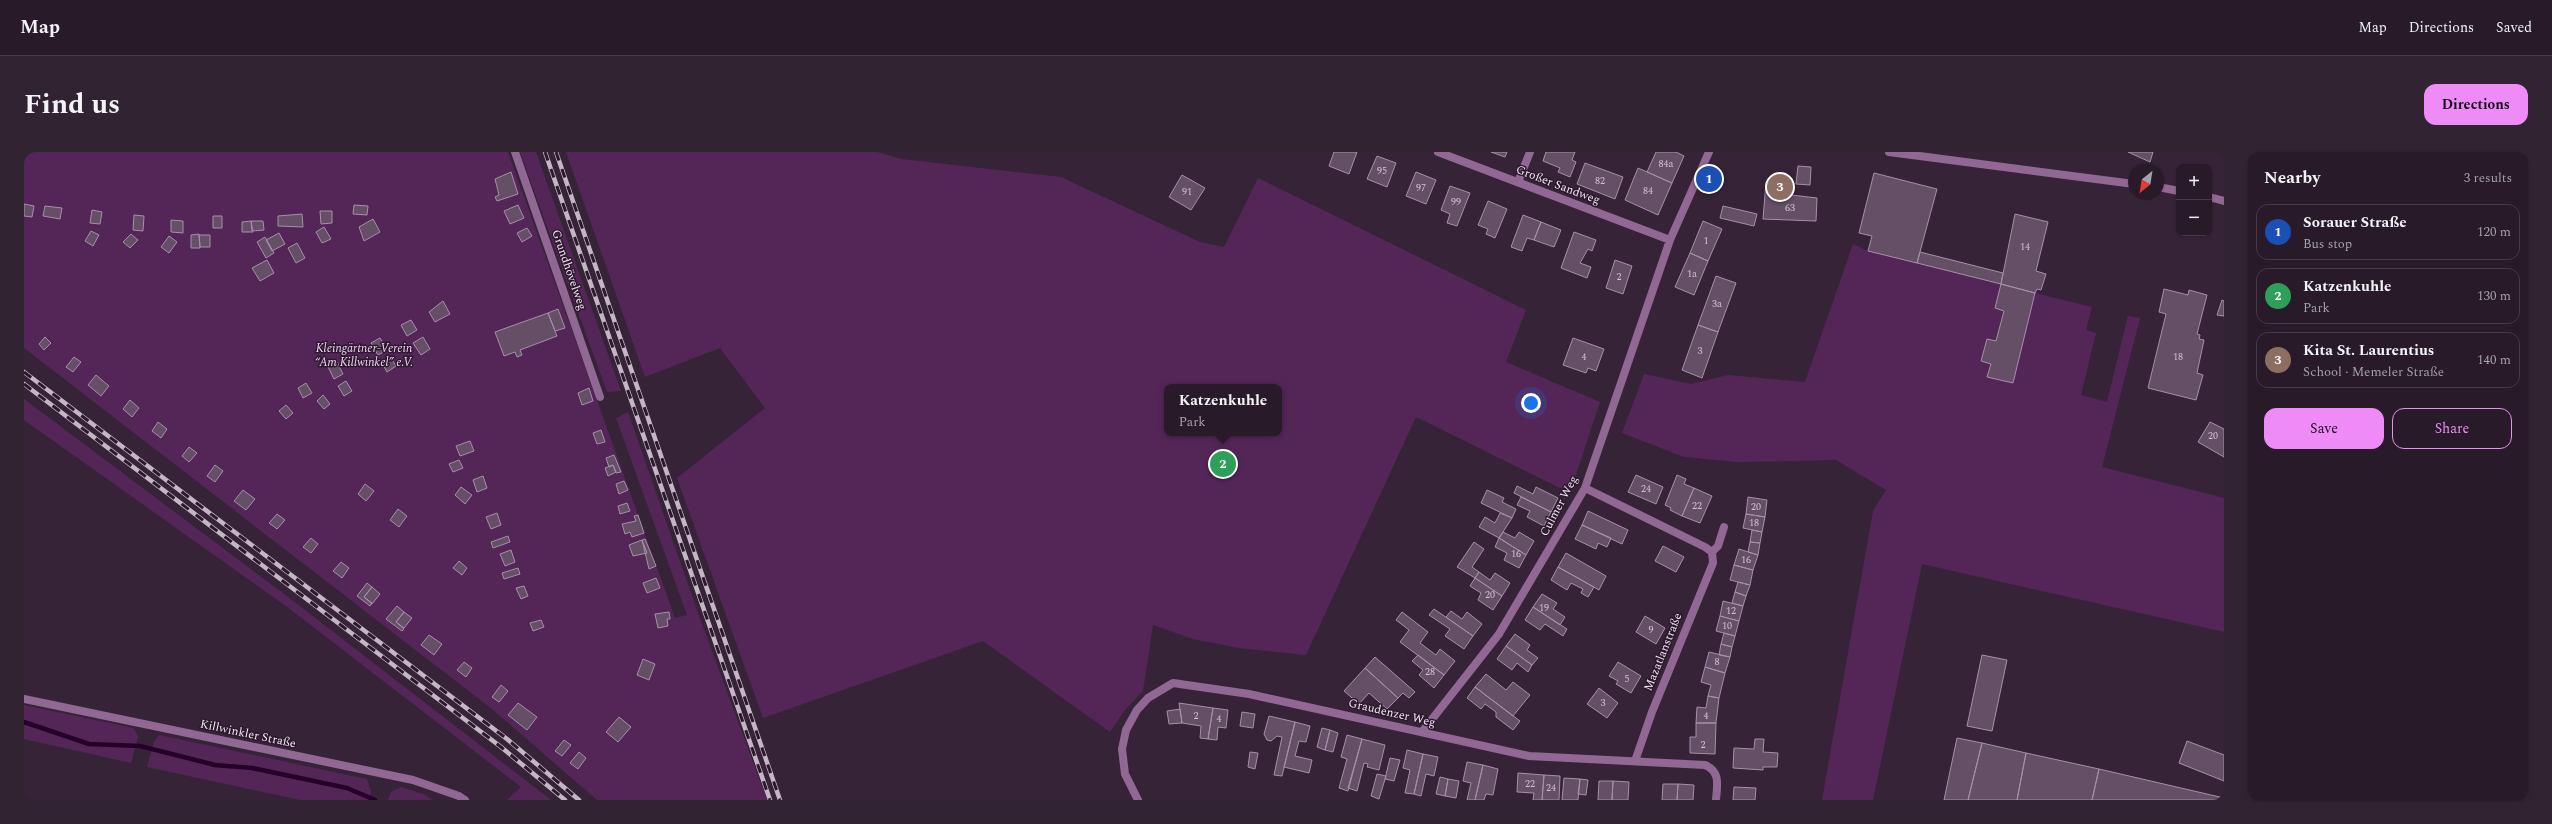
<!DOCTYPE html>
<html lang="en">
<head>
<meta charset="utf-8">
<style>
	body { margin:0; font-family:Spectral,serif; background:#312332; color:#f1f3f6 }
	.controls { position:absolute; right:12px; top:12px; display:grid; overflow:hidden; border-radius:8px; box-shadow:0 1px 3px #0004 }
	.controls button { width:36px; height:36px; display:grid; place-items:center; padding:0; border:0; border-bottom:1px solid #453847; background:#291a2a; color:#f1f3f6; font:20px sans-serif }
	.compass { position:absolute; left:2104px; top:12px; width:36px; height:36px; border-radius:50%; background:#291a2a; box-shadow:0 1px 3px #0004; rotate:210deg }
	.you { position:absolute; left:1507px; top:251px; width:14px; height:14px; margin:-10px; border:3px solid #fff; border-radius:50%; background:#1a73e8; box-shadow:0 0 0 6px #1a73e833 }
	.badge { display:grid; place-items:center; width:26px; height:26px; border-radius:50%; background:#ef8bf7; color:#fff; font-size:13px; font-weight:700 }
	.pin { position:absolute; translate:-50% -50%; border:2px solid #fff; box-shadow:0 1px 4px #0006 }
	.popup { position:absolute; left:1140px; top:232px; width:118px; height:52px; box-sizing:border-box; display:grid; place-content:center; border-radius:8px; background:#291a2a; filter:drop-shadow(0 1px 3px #0005); font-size:13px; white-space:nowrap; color:#a5a1a8 }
	.popup b { font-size:15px; color:#f1f3f6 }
	.popup::after { content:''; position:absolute; left:50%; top:100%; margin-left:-8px; border:8px solid transparent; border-top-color:#291a2a }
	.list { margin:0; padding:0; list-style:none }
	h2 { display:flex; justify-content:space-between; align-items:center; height:52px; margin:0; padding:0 16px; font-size:17px }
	h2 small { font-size:13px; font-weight:400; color:#a5a1a8 }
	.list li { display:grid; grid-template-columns:26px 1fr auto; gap:12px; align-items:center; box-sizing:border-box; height:56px; margin:0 8px 8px; padding:0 8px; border:1px solid #453847; border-radius:12px }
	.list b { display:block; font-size:15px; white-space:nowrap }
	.list p { margin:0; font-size:13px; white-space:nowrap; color:#a5a1a8 }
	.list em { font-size:13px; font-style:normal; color:#a5a1a8 }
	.actions { display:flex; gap:8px; padding:12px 16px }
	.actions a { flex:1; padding:9px 0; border:1px solid #ef8bf7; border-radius:12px; text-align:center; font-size:14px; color:#ef8bf7 }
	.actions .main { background:#ef8bf7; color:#111 }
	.map { position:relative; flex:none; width:2200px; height:648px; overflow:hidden; border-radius:12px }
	header { display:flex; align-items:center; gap:24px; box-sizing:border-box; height:56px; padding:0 20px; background:#291a2a; border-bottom:1px solid #453847 }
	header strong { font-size:19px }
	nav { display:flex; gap:22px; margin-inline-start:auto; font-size:14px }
	.intro { display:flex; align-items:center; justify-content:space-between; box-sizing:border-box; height:96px; padding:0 24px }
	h1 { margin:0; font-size:28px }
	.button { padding:10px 18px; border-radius:12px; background:#ef8bf7; color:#111; font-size:14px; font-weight:700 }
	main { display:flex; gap:24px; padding:0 24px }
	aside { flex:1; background:#291a2a; border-radius:12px; box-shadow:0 1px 3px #0004 }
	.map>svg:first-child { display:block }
</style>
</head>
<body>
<header>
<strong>Map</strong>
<nav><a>Map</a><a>Directions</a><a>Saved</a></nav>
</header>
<div class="intro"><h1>Find us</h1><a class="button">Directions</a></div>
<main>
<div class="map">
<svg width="2200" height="648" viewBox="0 0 2200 648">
	<rect width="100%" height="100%" fill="#372338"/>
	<path fill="#542658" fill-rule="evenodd" d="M0 0H484L651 466 663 463 592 266 604 260 674 461 743 648H573L468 557 0 196Z
		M496 0H512L597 239 583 240Z
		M542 0H853L877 7 1037 25 1176 90 1200 95 1234 26 1502 158 1482 210 1576 250 1546 341 1392 265 1282 503 1215 496 1169 487 1129 473 1119 539 1101 558 1086 580 959 489 739 566 653 326 741 256 696 196 621 225ZM1143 235H1255V281H1143Z
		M1829 92 1844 99 1977 132 1971 156 1980 159 1972 189 1963 187 1957 209 1967 212 1964 225 1989 231 2011 141 2068 155 2062 178 2072 181 2057 243 2083 250 2104 164 2116 166 2078 315 2200 346V480L1898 412 1849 648H1798L1849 359 1862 338 1812 308 1713 310 1660 305 1598 281 1620 222 1667 232 1704 223 1781 230Z
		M0 247 268 448 527 648H483L497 635 262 454 0 268Z
		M0 553 109 576 114 584 107 611 0 587Z
		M135 583 343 627 347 640 345 648H276L123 615 130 590Z
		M377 635 399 642 408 648H364L367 640Z"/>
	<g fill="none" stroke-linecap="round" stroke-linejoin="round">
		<path stroke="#240029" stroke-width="4.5" d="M0 570 65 592 116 594 191 613 228 616 323 636 351 648"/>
	</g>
	<path fill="#654f67" stroke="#a78fa9" d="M1310 0H1333L1325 22 1305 14Z
		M1467 0H1483L1481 5Z
		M1522 0H1551L1548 8 1552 10 1546 25 1534 20 1536 16 1519 9Z
		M1632 0H1652L1660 4 1648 31 1623 20Z
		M2104 0H2129L2126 10Z
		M1353 4 1372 11 1363 35 1343 27Z
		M1561 11 1599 25 1591 47 1553 32Z
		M1774 14 1787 15 1786 33 1772 32Z
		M1614 16 1648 31 1634 63 1601 48Z
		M487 20 494 42 473 49 471 45 475 43 471 27Z
		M1392 20 1412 28 1402 52 1382 44Z
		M1850 21 1913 37 1893 111 1844 99 1848 84 1835 81Z
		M1158 23 1181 36 1167 58 1145 45Z
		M1742 30 1768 31 1767 43 1793 46 1792 69 1739 67Z
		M1426 34 1446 41 1433 74 1423 71 1426 62 1417 58Z
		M1464 49 1483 57 1471 86 1462 82 1464 77 1454 73Z
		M0 52 10 54 8 65 0 64Z
		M330 53 344 54 343 63 329 62Z
		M494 53 500 66 486 72 480 59Z
		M21 54 38 56 36 67 19 64Z
		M1699 54 1733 62 1730 74 1696 66Z
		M68 58 78 60 76 72 66 71Z
		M296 59H308V71L297 72Z
		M278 62 279 75 254 74V64Z
		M1991 62 2024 70 2012 119 2022 122 2017 138 2013 137 2011 141 1977 132Z
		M110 63 120 64 119 79 109 78Z
		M1499 63 1517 70 1510 88 1503 86 1498 99 1487 95Z
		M189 64H198V76H189Z
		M349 67 356 80 340 89 335 75Z
		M147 68 159 69V81L147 80Z
		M227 69H239L240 78 228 79Z
		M227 69 229 80H218V70Z
		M1679 69 1698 77 1684 109 1666 101Z
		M1517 70 1537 78 1530 95 1510 88Z
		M300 75 307 87 298 91 292 80Z
		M503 76 508 84 498 90 493 81Z
		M67 79 75 83 69 94 61 89Z
		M1550 80 1572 88 1568 99 1564 97 1556 111 1567 115 1563 126 1537 116Z
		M255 81 261 92 248 99 242 88Z
		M107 82 114 88 106 96 99 90Z
		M175 82 176 96H167V83Z
		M175 83H186V95H176Z
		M145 84 153 90 145 101 137 95Z
		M241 85 250 101 242 106 233 90Z
		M273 91 281 106 272 111 264 96Z
		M1896 100 1979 121 1977 132 1893 111Z
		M1666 101 1684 109 1670 143 1651 135Z
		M243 108 250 121 236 129 228 116Z
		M1591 108 1608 114 1599 142 1582 136Z
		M1692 124 1712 131 1694 180 1674 173Z
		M1977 132 2011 141 1989 231 1963 225 1967 212 1957 209 1963 187 1972 189 1980 159 1971 156Z
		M2140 137 2164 143 2165 138 2183 143 2173 182 2176 183 2175 187 2180 188 2173 221 2179 223 2172 248 2124 236 2142 162 2135 160Z
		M2198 148 2200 149V164L2193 163Z
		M419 149 426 162 411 170 405 160Z
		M534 157 541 176 531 179 524 161Z
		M524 161 533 184 496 198 498 203 493 205 491 200 480 204 471 180Z
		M387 168 393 178 383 184 377 173Z
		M1674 173 1694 180 1678 226 1658 218Z
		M21 185 27 191 20 198 15 192Z
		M399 185 406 197 397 203 389 191Z
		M356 186 363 198 354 203 347 191Z
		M1549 186 1580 197 1572 219 1564 216 1562 221 1539 213Z
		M50 205 57 210 49 220 42 215Z
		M367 206 372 214 363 220 358 211Z
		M313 210 319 222 310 227 304 215Z
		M72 223 85 234 77 244 64 233Z
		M322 229 328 239 320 244 314 234Z
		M282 231 288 241 279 246 274 236Z
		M565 236 569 249 558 253 554 241Z
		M299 243 306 252 300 257 293 249Z
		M106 248 115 256 108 265 99 257Z
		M262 253 269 261 262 267 255 259Z
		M134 270 143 277 137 286 128 279Z
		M2186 270 2200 277V305L2174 290Z
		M577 278 581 290 573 292 569 281Z
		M446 289 450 299 436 304 432 294Z
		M165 295 173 301 165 310 158 304Z
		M590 303 597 320 592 321 589 313 585 315 582 306Z
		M435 308 439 316 429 320 425 312Z
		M191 313 199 319 191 330 183 324Z
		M589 313 592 320 584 324 581 316Z
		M1612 323 1639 335 1632 352 1604 340Z
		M1653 323 1662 327 1660 332 1670 336 1658 364 1646 358 1647 356 1641 353Z
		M459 324 463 336 453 340 449 328Z
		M600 329 604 338 595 342 592 332Z
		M341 332 350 339 342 349 334 342Z
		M1493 334 1509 342 1512 335 1534 346 1527 360 1490 341Z
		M437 335 448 343 441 352 431 343Z
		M1670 336 1688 344 1676 371 1658 364Z
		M219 338 231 347 222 358 210 349Z
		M1463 338 1480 346 1478 350 1492 357 1488 366 1457 351Z
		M1497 345 1527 360 1520 374 1503 365 1506 359 1493 353Z
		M1724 345 1743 348 1741 365 1722 362Z
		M603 351 606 359 596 362 594 354Z
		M374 357 383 364 375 375 366 368Z
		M1564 359 1604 378 1598 392 1558 373Z
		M473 361 477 373 467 377 462 365Z
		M1476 361 1488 366 1475 386 1455 375 1461 365 1471 371Z
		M253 362 261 368 253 377 245 371Z
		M1722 362 1741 365 1738 380 1719 376Z
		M614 363 620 381 608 385 606 380 601 382 598 372 612 369 610 364Z
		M1558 373 1587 386 1583 395 1574 391 1572 397 1551 387Z
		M1728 378 1738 380 1736 391 1726 390Z
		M1479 380 1491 386 1495 380 1510 389 1502 403 1475 386Z
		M484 384 486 390 469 396 467 390Z
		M287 386 294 392 287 401 279 395Z
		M1475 386 1502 403 1495 416 1480 408 1483 401 1471 395Z
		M621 387 632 414 625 417 618 388Z
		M618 388 623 401 609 404 605 393Z
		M1450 390 1460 397 1448 415 1455 420 1451 426 1433 415Z
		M1726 390 1736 391 1734 403 1724 400Z
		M1639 394 1660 405 1652 420 1631 409Z
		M1715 397 1734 403 1729 418 1710 413Z
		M487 398 491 410 481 414 476 402Z
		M1542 401 1582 424 1575 438 1534 415Z
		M435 409 443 416 438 423 429 416Z
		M317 410 325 416 318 426 309 419Z
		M1710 413 1729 418 1726 433 1706 428Z
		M1534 415 1570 435 1564 445 1557 441 1559 437 1547 431 1543 438 1527 428Z
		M494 416 496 422 480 427 478 421Z
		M1455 420 1466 428 1471 421 1486 431 1478 444 1451 426Z
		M632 426 636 436 623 441 619 431Z
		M1451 426 1478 444 1469 458 1454 448 1457 441 1446 434Z
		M1714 430 1726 433 1722 444 1711 440Z
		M343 431 348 435 340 445 348 451 346 454 333 444Z
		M500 434 504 444 497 447 492 436Z
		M348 435 356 442 348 452 340 445Z
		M1711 440 1722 444 1719 454 1708 451Z
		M1518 442 1533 451 1529 457 1541 465 1536 473 1509 455Z
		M1699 449 1719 454 1715 469 1696 464Z
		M373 454 380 460 372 470 380 477 378 479 362 467Z
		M1509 455 1543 477 1539 484 1521 472 1516 478 1501 468Z
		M1410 457 1449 484 1440 497 1421 484 1426 477 1405 463Z
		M1427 459 1438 467 1443 460 1458 472 1449 484 1422 465Z
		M380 460 388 466 380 476 372 470Z
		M645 460 646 467H643L644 474 634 476 631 462Z
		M1378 460 1404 480 1396 491 1412 503 1416 497 1431 509 1420 523 1376 490 1385 478 1372 468Z
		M1621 464 1641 476 1632 492 1612 480Z
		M1696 464 1715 469 1711 484 1692 479Z
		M517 468 520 475 509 479 506 471Z
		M1700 481 1711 484 1708 495 1697 492Z
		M1491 482 1506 493 1503 498 1514 506 1508 513 1482 494Z
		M405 483 418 492 410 503 397 493Z
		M1697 492 1708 495 1706 505 1695 503Z
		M1482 494 1508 513 1504 520 1493 511 1488 518 1473 507Z
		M1685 500 1706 505 1701 521 1681 515Z
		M1394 503 1420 523 1410 536 1395 523 1399 518 1388 509Z
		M1958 503 1983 508 1968 579 1943 574Z
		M1351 505 1391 540 1385 546 1379 541 1374 546 1341 516Z
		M619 507 631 512 625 528 613 523Z
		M440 510 448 516 442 525 433 518Z
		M1594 510 1617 524 1607 541 1592 532 1594 529 1585 524Z
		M1681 515 1701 521 1695 546 1684 544 1687 533 1677 530Z
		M1341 516 1374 546 1363 557 1345 541 1335 552 1320 539Z
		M1462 522 1482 538 1489 530 1506 543 1489 564 1451 535Z
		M477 533 484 539 475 550 468 545Z
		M1451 535 1496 569 1489 578 1472 565V560L1461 552 1457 557 1443 546Z
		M1575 536 1594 551 1583 566 1563 552Z
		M1684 544 1695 546 1692 571H1672L1673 555 1682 556Z
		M494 551 513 565 503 578 484 563Z
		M1155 551 1189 556 1184 587 1176 586 1177 574 1158 571Z
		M1189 556 1204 558 1202 576 1194 575 1193 588 1184 587Z
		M1156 557 1158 571 1145 572 1143 559Z
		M1218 560 1231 562 1229 576 1216 574Z
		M1245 564 1271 570 1258 624 1250 623 1258 585 1253 584 1247 589 1243 588 1240 582Z
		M595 565 607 575 594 590 582 580Z
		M1271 570 1286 574 1282 590 1275 589 1271 604 1288 608 1285 621 1260 615Z
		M1672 571H1692L1691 602 1666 601V585H1672Z
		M1298 576 1306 578 1301 598 1293 595Z
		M1306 578 1314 581 1309 600 1301 598Z
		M1323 583 1338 587 1324 639 1315 636 1323 607 1317 605Z
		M1933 586 1958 591 1944 648H1920Z
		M1338 587 1361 593 1355 618 1343 615 1344 612 1340 611 1333 639 1324 636Z
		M1731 587H1740L1739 600 1754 601 1753 615H1739V618L1709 616 1710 596 1730 597Z
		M540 588 547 593 538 604 531 599Z
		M2163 589 2200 603V629L2155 611Z
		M1958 591 2002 601 1993 648H1944Z
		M1383 598 1399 602 1390 642 1381 641 1386 618 1379 616Z
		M555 600 562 606 554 617 546 611Z
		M1226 600 1234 601 1231 617 1224 615Z
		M2002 601 2075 617 2068 648H1993Z
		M1399 602 1414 605 1410 624 1402 622 1397 644 1390 642Z
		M1366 606 1376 608 1370 629 1361 627Z
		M1443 610 1459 613 1451 648H1443L1447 631 1439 629Z
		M1459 613 1474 617 1469 643 1462 642 1460 648H1451Z
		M2075 617 2200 646V648H2068Z
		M1494 621 1520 623 1518 648H1509L1510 641 1493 640Z
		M1353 622 1362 624 1355 647 1347 644Z
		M1520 623 1536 624 1535 648H1518Z
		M1416 625 1424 627 1421 644 1412 642Z
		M1540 626 1556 627 1554 648H1538Z
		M1424 627 1435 629 1432 646 1421 644Z
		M1556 627 1564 628 1562 643 1554 642Z
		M1575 629H1589L1588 648H1574Z
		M1589 629 1605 630 1604 648H1588Z
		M1639 632H1654L1653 648H1638Z
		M1654 632 1670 633 1669 648H1653Z
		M1710 635 1732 636 1731 648H1709Z"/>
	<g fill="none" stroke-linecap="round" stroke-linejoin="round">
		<path stroke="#916894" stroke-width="8" d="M491 0 576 245"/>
		<path stroke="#916894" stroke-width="8" d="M1414 0 1646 88
			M1865 0 2110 32
			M1494 30 1506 0
			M2134 35 2155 39
			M2185 45 2200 49
			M1561 336 1681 395 1688 400 1689 411 1628 560 1611 609
			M1688 400 1694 394 1700 375
			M0 547 389 628 435 644 441 648
			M1398 580 1475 482 1561 336 1646 88 1685 0
			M1114 648 1101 622 1098 597 1102 578 1113 558 1124 546 1149 531 1225 542 1505 604 1681 613C1697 620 1693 633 1692 648"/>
		<g stroke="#c5b6c6" stroke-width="4.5">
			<path id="rail" d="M521 0 746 648
				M532 0 756 648
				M0 220 483 587 555 648
				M0 232 477 595 541 648"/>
		</g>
		<use href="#rail" stroke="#2d192e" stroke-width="3" stroke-dasharray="9" stroke-linecap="butt"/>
	</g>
	<g text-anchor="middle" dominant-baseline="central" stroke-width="3" stroke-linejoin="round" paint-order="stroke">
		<g font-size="10" fill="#cfc0d0">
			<text x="1642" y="12">84a</text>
			<text x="1358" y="19">95</text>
			<text x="1576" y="29">82</text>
			<text x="1397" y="36">97</text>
			<text x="1624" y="39">84</text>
			<text x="1163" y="40">91</text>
			<text x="1432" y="50">99</text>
			<text x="1766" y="56">63</text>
			<text x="1682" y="89">1</text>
			<text x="2001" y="95">14</text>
			<text x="1668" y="122">1a</text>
			<text x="1595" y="125">2</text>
			<text x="1693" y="152">3a</text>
			<text x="1676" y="199">3</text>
			<text x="1560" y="205">4</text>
			<text x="2154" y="205">18</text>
			<text x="2189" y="284">20</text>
			<text x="1622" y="337">24</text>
			<text x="1673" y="354">22</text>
			<text x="1732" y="355">20</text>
			<text x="1730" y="371">18</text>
			<text x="1492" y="402">16</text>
			<text x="1722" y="408">16</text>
			<text x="1466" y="443">20</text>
			<text x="1520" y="456">19</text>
			<text x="1707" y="459">12</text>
			<text x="1703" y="474">10</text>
			<text x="1627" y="478">9</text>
			<text x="1693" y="510">8</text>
			<text x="1406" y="520">28</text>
			<text x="1603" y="527">5</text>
			<text x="1579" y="551">3</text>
			<text x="1172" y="564">2</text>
			<text x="1682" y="564">4</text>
			<text x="1195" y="567">4</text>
			<text x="1679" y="593">2</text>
			<text x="1506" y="632">22</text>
			<text x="1527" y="636">24</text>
		</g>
		<g font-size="12" fill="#f2e5f3" stroke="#2d192e">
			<text transform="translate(1534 33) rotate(21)">Großer Sandweg</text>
			<text transform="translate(545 118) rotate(71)">Grundhövelweg</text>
			<text transform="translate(1535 354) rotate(-62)">Culmer Weg</text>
			<text transform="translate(1639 500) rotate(-68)">Mazatlanstraße</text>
			<text transform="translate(1368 561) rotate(13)">Graudenzer Weg</text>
			<text transform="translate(224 582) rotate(12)">Killwinkler Straße</text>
		</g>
		<g font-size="12" font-style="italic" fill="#f4d3f6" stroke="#2d192e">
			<text x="340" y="196">Kleingärtner-Verein<tspan x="340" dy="14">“Am Killwinkel” e.V.</tspan></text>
		</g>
	</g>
</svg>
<div class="controls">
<button>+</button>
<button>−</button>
</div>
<svg class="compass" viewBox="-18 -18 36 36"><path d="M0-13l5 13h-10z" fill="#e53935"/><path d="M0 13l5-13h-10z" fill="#a5a1a8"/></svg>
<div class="you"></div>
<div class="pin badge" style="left:1685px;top:27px;background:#1a4fb4">1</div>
<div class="pin badge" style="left:1199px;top:312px;background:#2e9e5b">2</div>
<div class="popup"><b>Katzenkuhle</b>Park</div>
<div class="pin badge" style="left:1756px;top:35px;background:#8d6e63">3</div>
</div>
<aside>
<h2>Nearby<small>3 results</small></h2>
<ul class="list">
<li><span class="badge" style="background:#1a4fb4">1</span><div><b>Sorauer Straße</b><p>Bus stop</p></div><em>120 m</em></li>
<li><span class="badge" style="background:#2e9e5b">2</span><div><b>Katzenkuhle</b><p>Park</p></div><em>130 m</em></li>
<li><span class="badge" style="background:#8d6e63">3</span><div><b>Kita St. Laurentius</b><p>School · Memeler Straße</p></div><em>140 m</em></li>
</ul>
<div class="actions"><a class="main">Save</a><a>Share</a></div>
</aside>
</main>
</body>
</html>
